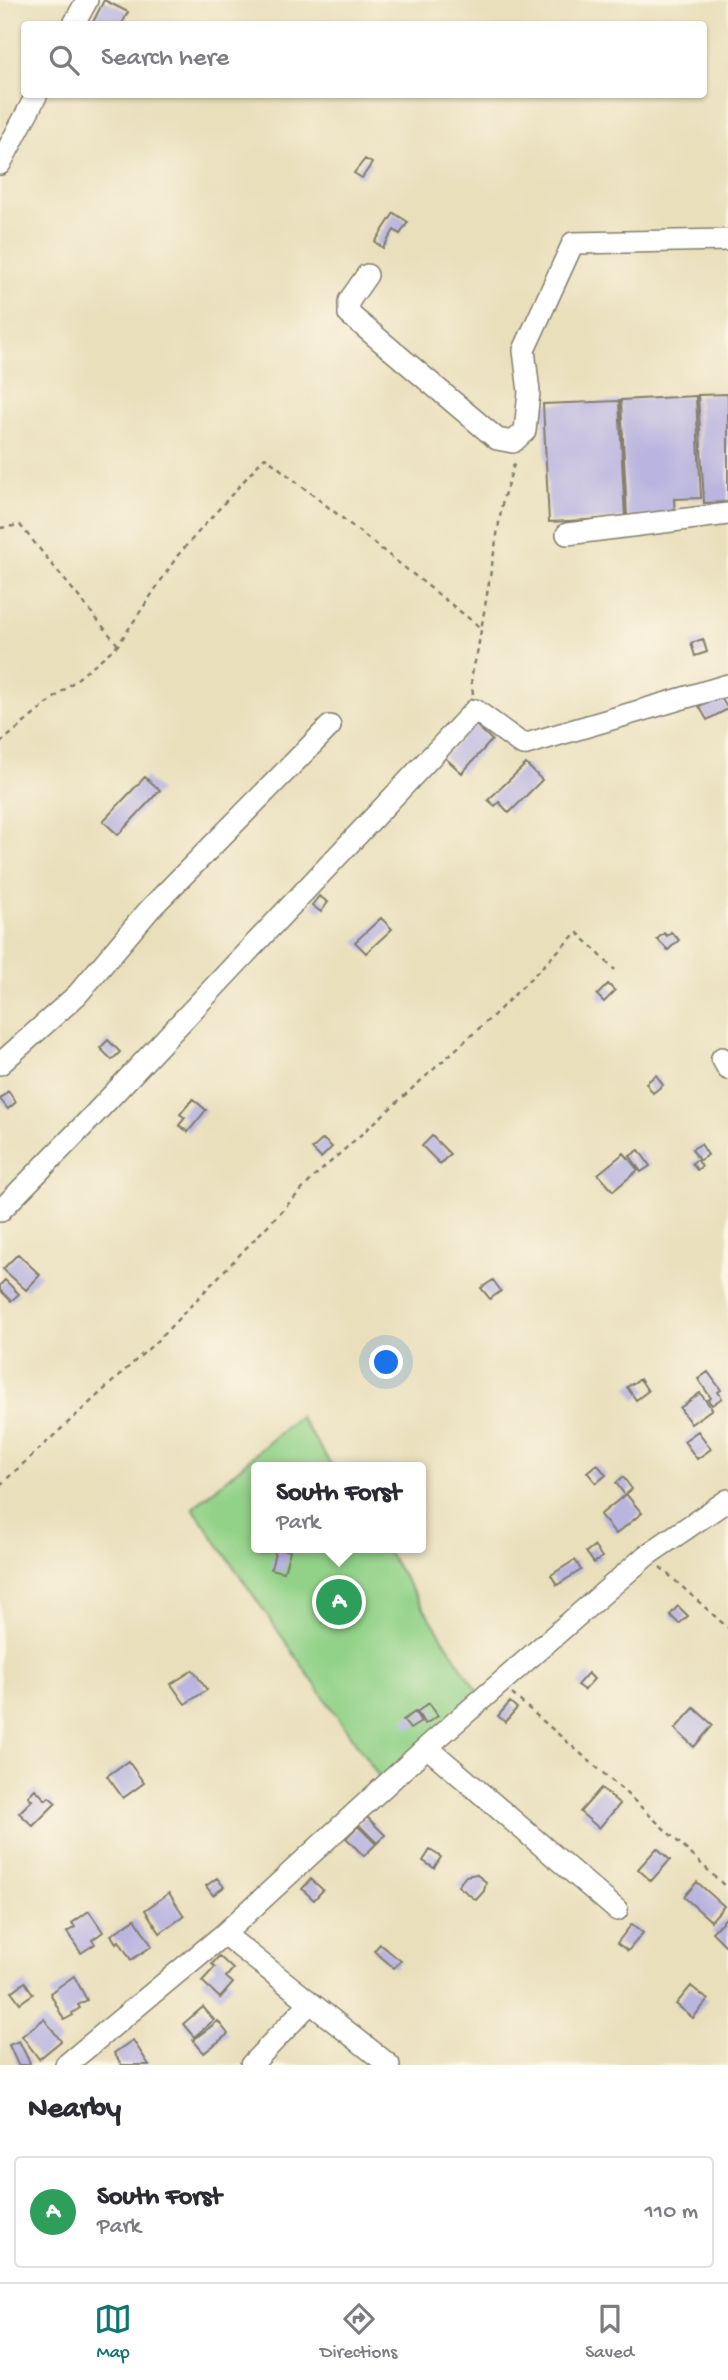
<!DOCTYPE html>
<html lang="en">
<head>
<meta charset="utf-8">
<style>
	body { margin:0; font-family:"Gochi Hand",sans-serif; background:#f2f2f3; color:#2b2b33 }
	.you { position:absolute; left:387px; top:1363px; width:24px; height:24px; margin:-18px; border:5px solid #fff; border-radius:50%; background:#1a73e8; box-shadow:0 0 0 10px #1a73e833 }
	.badge { display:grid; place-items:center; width:46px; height:46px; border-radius:50%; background:#0f766e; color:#fff; font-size:23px; font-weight:700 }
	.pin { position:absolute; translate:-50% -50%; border:4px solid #fff; box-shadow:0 2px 7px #0006 }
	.popup { position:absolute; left:251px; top:1462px; width:175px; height:91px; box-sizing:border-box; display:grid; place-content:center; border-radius:7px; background:#fff; filter:drop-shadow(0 2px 5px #0005); font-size:23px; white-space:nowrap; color:#7c7c81 }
	.popup b { font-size:26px; color:#2b2b33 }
	.popup::after { content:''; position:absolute; left:50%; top:100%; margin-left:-14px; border:14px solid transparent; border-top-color:#fff }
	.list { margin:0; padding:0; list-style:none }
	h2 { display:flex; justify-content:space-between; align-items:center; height:91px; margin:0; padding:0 28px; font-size:30px }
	h2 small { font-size:23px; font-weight:400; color:#7c7c81 }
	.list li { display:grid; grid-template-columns:46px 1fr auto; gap:21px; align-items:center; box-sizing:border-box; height:112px; margin:0 14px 14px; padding:0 14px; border:2px solid #e1e1e2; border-radius:7px }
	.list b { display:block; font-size:26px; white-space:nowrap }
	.list p { margin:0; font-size:23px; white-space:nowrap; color:#7c7c81 }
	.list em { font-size:23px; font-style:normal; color:#7c7c81 }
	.icon { flex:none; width:38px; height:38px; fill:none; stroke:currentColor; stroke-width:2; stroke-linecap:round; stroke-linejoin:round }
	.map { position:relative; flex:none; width:728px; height:2065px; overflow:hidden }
	.search { position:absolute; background:#fff; box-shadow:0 2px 5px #0004; left:21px; right:21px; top:21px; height:77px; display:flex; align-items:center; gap:18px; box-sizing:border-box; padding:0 24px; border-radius:7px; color:#7c7c81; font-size:26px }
	.sheet { height:217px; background:#fff }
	nav { display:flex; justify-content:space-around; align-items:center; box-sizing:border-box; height:98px; border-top:2px solid #e1e1e2; background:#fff; font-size:19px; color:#7c7c81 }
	nav a { display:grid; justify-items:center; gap:4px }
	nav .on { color:#0f766e }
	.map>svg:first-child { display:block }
</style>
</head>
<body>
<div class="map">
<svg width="728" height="2065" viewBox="0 0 728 2065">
	<rect width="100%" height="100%" fill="#fcf5e5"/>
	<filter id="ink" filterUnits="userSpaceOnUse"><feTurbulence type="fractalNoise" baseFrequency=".0143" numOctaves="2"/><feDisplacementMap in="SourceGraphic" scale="14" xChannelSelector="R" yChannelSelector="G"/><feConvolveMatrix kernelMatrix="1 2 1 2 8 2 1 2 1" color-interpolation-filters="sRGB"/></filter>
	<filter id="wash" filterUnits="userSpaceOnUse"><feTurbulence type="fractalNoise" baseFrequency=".00686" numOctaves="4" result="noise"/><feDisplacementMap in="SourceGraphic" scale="28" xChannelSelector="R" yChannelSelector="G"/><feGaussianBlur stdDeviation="1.57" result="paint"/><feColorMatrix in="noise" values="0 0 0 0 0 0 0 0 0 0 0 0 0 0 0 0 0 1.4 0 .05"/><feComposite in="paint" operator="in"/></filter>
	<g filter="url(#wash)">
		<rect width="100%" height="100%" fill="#e9dfbb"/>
		<path fill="#92d288" stroke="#577752" stroke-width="2" d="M299 1416 333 1467H257V1548H385L481 1697 380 1778 193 1508Z"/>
		<g id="blocks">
			<path fill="#b9b4e0" d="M104 0 128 12 122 24H92Z
				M365 159 372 163 362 178 354 173Z
				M394 213 408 222 400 234 394 230 383 248 375 242Z
				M728 394V502L704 503 698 395Z
				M696 396 701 498 674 499 675 514 627 517 621 400Z
				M619 401 625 518 549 522 543 404Z
				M703 639 707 652 695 656 691 643Z
				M720 696 728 709 707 720 699 706Z
				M475 724 492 740 462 773 444 757Z
				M526 764 542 780 509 813 499 802 495 806 488 800Z
				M145 777 160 790 118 835 103 821Z
				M319 896 328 902 321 912 312 905Z
				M381 918 392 929 366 953 355 942Z
				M671 932 679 940 668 950 657 939 664 933 667 936Z
				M608 984 615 991 604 1002 597 995Z
				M108 1040 120 1052 112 1060 100 1048Z
				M656 1075 663 1085 653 1093 646 1083Z
				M8 1091 16 1102 8 1109 0 1099Z
				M193 1099 206 1110 188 1132 179 1125 185 1118 180 1114Z
				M432 1136 450 1154 440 1164 422 1146Z
				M323 1139 332 1147 321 1158 312 1149Z
				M701 1144 708 1155 698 1161 702 1166 697 1170 692 1163 698 1159 692 1149Z
				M639 1150 650 1166 641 1172 630 1156Z
				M624 1153 638 1170 613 1191 598 1174Z
				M18 1254 40 1275 26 1290 3 1269Z
				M5 1280 19 1294 11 1301 0 1290V1285Z
				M493 1280 501 1291 490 1299 481 1288Z
				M708 1372 721 1390 718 1392 722 1398 712 1405 708 1400 711 1398 698 1379Z
				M640 1379 648 1391 636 1400 627 1387Z
				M700 1393 712 1409 691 1424 680 1408Z
				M698 1431 711 1449 697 1459 684 1441Z
				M597 1464 606 1475 596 1483 587 1472Z
				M623 1477 632 1489 625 1495 616 1483Z
				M626 1494 642 1513 616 1534 600 1515Z
				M594 1546 602 1557 594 1563 586 1552Z
				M276 1548 290 1551 284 1572 271 1569Z
				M575 1560 581 1570 557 1585 551 1575Z
				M678 1606 688 1616 679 1624 670 1615Z
				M193 1670 207 1690 185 1704 171 1684Z
				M588 1673 594 1679 584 1690 577 1685Z
				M510 1702 517 1708 505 1722 498 1716Z
				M429 1703 438 1716 425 1724 417 1712Z
				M694 1708 713 1725 694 1747 675 1729Z
				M415 1712 421 1722 410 1729 403 1720Z
				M128 1761 144 1783 123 1798 107 1776Z
				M601 1788 620 1804 599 1828 580 1812Z
				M35 1789 46 1800 49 1797 56 1803 33 1826 19 1813 32 1800 28 1796Z
				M366 1816 385 1835 377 1843 358 1824Z
				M358 1826 376 1844 364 1856 346 1838Z
				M657 1848 670 1860 651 1881 638 1869Z
				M430 1850 441 1857 434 1868 423 1861Z
				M476 1874 486 1882 484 1891 476 1900 458 1886 466 1876Z
				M217 1878 224 1887 213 1895 206 1886Z
				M311 1879 323 1890 314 1900 302 1889Z
				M697 1882 724 1906 711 1921 684 1897Z
				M169 1893 184 1916 160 1933 145 1910Z
				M89 1911 103 1932 92 1940 95 1944 81 1953 67 1932 75 1927 72 1923Z
				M728 1916V1948L712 1932Z
				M135 1919 152 1946 131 1960 119 1941 116 1943 111 1935Z
				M632 1924 643 1933 628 1951 617 1943Z
				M380 1944 401 1961 394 1968 374 1951Z
				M219 1956 233 1969 226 1977 233 1983 220 1998 202 1981 215 1967 212 1964Z
				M74 1976 87 2000 78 2005 80 2008 72 2013 73 2015 64 2020 50 1993Z
				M25 1982 33 1994 20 2003 12 1992Z
				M691 1986 708 2000 693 2018 676 2004Z
				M203 2007 214 2020 194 2037 183 2024Z
				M44 2019 61 2041 39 2059 22 2036Z
				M218 2021 228 2034 204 2053 193 2040Z
				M133 2040 149 2065H122L114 2053Z
				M19 2041 30 2063 27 2065H18L9 2045Z"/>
		</g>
	</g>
	<g filter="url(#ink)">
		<use href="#blocks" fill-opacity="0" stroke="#827e6c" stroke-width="2"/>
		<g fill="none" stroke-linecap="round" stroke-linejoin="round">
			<g stroke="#827e6c" stroke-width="24">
				<path id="minor" d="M74 24 87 0
					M0 164 37 94
					M367 275 349 301V314L497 439 513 442 525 431 529 392 524 350 573 243 728 240
					M567 534 728 514
					M722 1058 728 1069
					M0 1064 77 995 149 910 330 726
					M0 1211 88 1121 475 710 523 745 728 685
					M427 1747 617 1910
					M224 1934 389 2065
					M66 2065 224 1934 427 1747 647 1555 728 1500
					M251 2065 310 2003"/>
			</g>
			<path stroke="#827e6c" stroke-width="2.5" stroke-dasharray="5 5" stroke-linecap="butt" d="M0 528 20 525 118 645
				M473 694 471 677 477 654 503 499 515 461
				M0 743 118 645 178 555 265 457 481 628
				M0 1485 158 1340 316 1175 494 1015 577 932 615 970
				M660 1567 728 1628
				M512 1694 625 1792 728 1889"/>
			<use href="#minor" stroke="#fff" stroke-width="21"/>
		</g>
	</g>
</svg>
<div class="you"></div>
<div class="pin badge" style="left:339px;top:1602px;background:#2e9e5b">A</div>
<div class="popup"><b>South Forst</b>Park</div>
<div class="search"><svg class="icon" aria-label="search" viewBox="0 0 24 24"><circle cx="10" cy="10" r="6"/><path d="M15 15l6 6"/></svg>Search here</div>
</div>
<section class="sheet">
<h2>Nearby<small></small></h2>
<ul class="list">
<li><span class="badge" style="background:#2e9e5b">A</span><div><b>South Forst</b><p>Park</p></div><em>110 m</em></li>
</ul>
</section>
<nav>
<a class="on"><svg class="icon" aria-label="map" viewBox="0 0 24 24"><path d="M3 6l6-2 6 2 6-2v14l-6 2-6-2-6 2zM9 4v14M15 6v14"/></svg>Map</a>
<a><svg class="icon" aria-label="directions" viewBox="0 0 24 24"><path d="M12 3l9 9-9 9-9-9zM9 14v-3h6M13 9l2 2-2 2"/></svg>Directions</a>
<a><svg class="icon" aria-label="saved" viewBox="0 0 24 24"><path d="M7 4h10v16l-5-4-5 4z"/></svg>Saved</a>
</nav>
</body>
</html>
